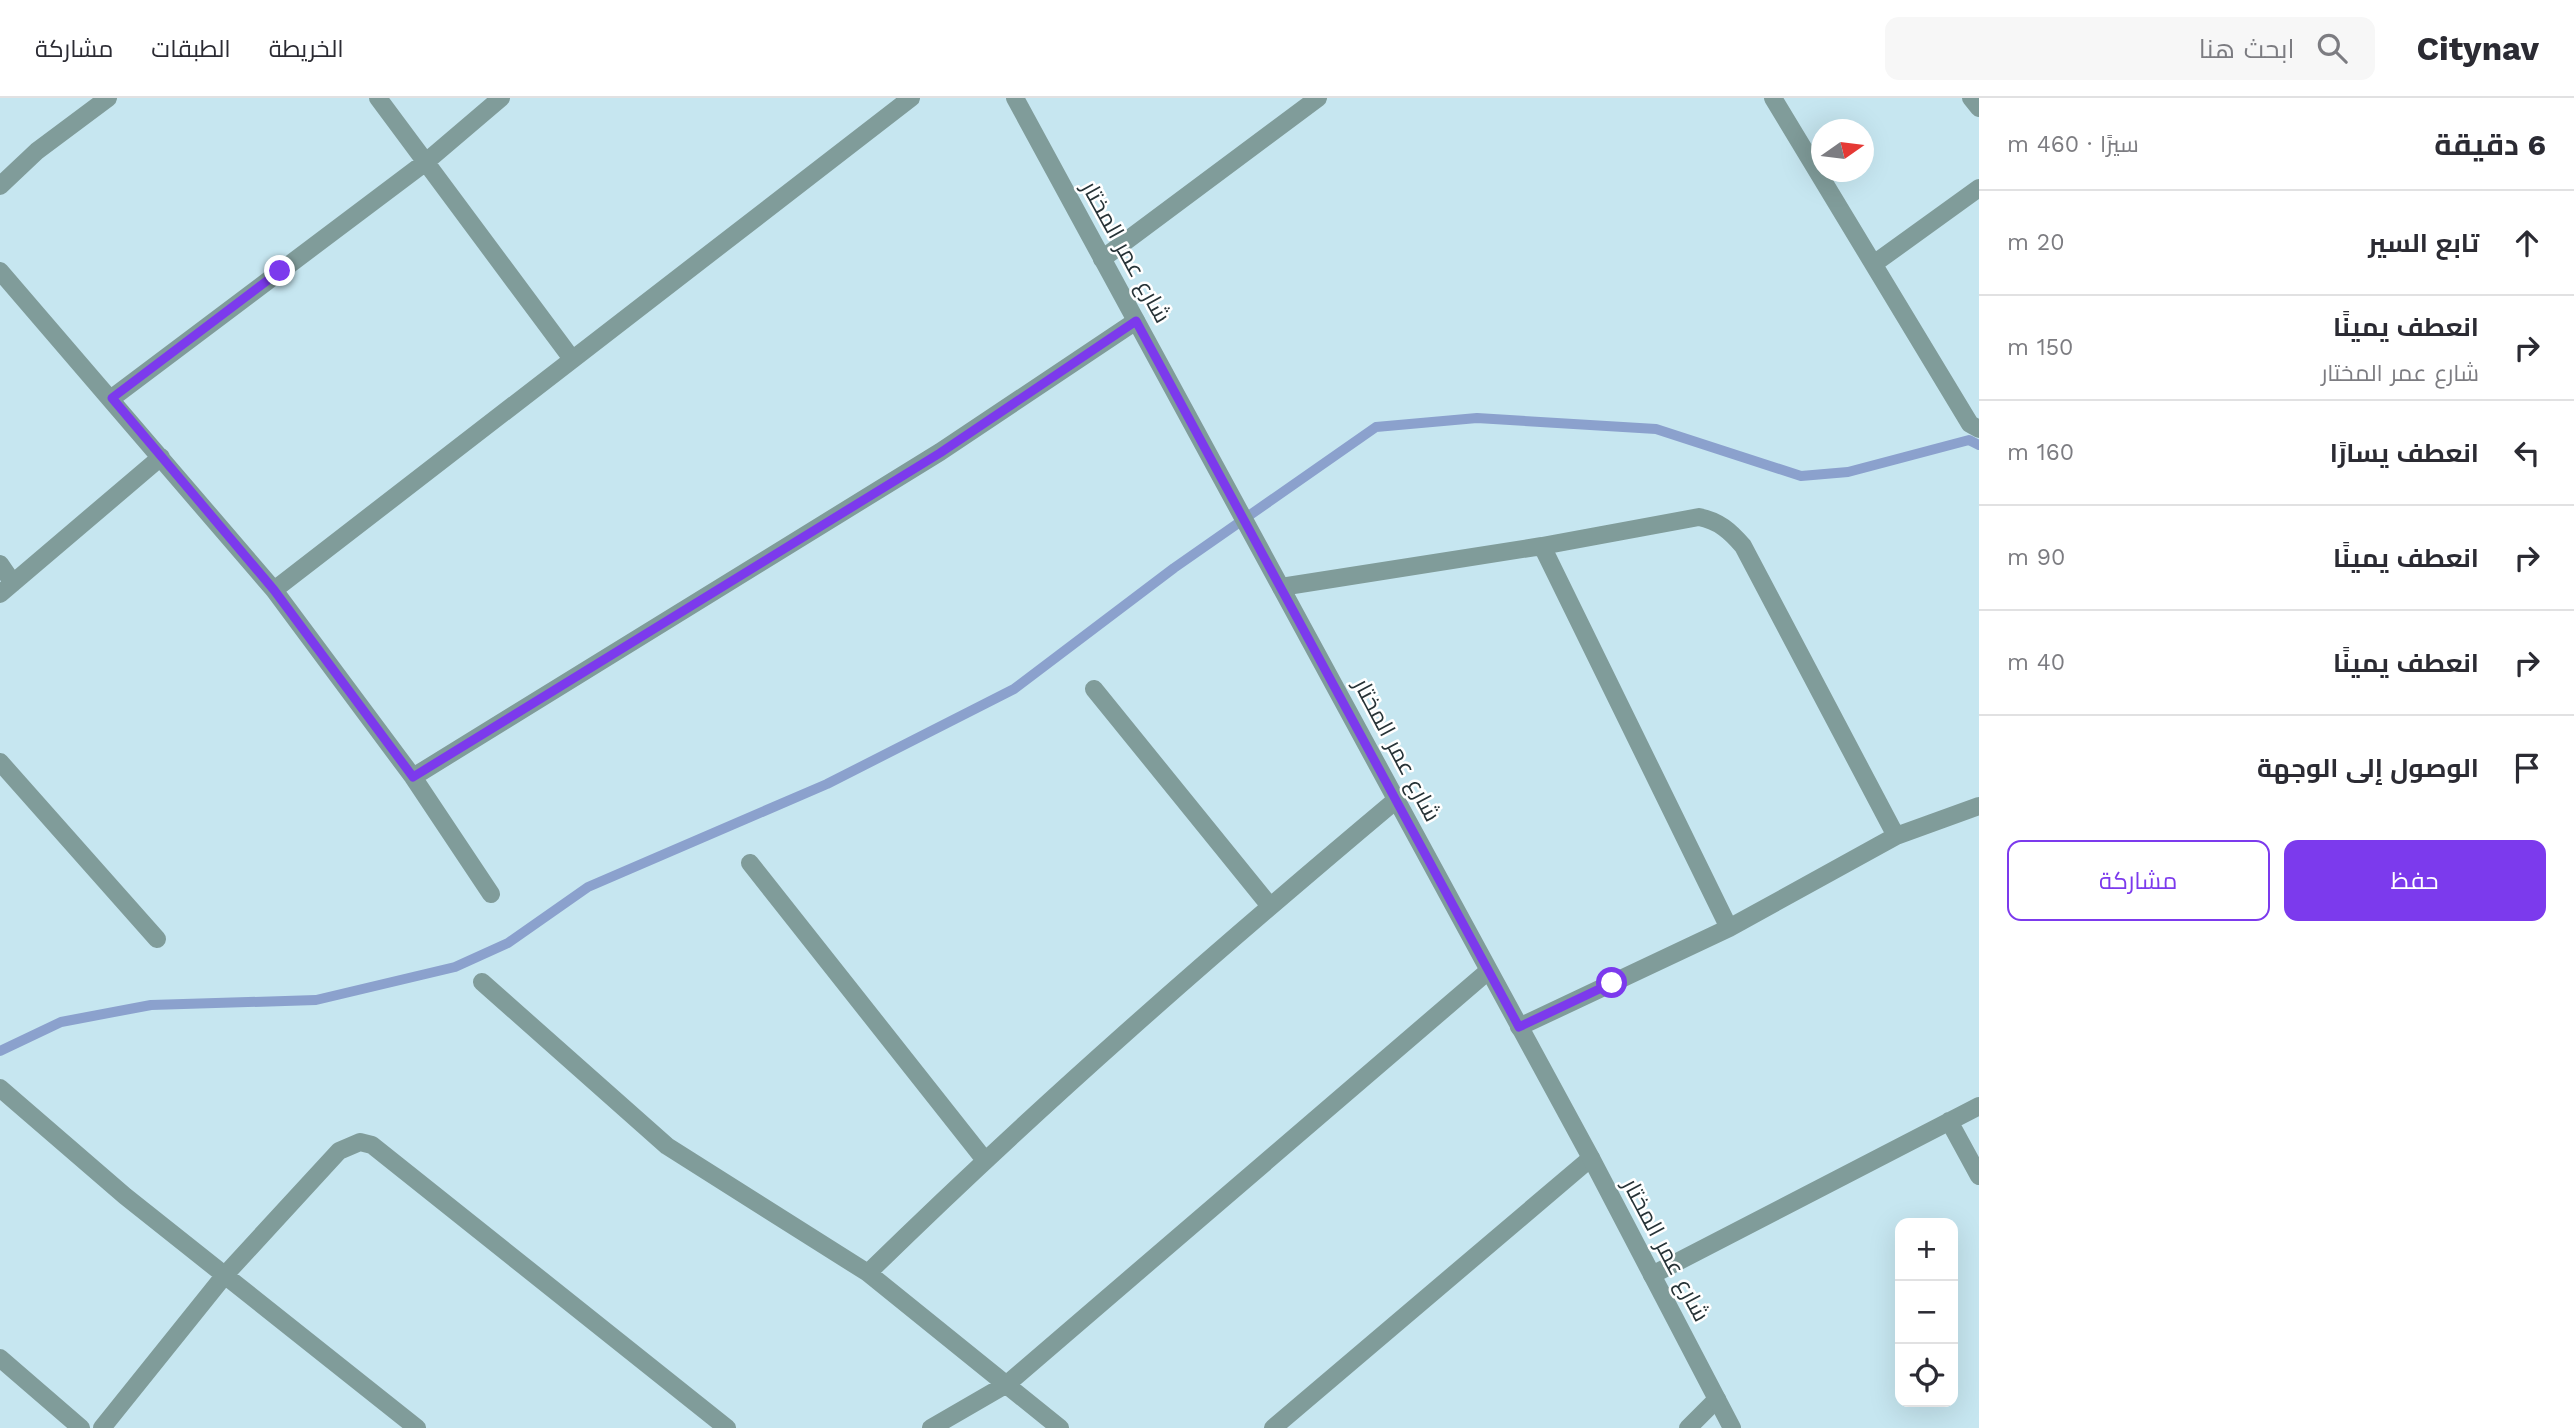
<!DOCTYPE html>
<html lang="ar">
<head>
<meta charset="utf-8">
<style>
	body { margin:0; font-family:"Work Sans",Cairo,sans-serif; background:#f7f7f7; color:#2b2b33; direction:rtl }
	.controls { position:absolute; right:21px; bottom:21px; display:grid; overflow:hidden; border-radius:14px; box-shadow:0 7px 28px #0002 }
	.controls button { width:63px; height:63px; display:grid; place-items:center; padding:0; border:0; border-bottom:2px solid #e1e1e2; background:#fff; color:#2b2b33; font:35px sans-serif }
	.compass { position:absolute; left:1811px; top:21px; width:63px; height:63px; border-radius:50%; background:#fff; box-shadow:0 7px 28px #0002; rotate:76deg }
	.stop { position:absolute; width:21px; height:21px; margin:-16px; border:5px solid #7c3aed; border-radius:50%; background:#fff }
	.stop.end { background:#7c3aed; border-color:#fff; box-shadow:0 2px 7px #0008 }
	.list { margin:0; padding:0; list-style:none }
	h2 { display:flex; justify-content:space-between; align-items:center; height:91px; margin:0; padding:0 28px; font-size:30px }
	h2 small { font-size:23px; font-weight:400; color:#7c7c81 }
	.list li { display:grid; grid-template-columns:46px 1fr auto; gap:21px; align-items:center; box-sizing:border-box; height:105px; padding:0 28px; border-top:2px solid #e1e1e2 }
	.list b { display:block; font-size:26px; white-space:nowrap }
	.list p { margin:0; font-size:23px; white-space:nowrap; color:#7c7c81 }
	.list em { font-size:23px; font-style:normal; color:#7c7c81 }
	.actions { display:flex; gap:14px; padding:21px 28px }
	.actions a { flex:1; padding:16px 0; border:2px solid #7c3aed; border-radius:14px; text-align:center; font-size:24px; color:#7c3aed }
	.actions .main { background:#7c3aed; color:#fff }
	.icon { flex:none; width:38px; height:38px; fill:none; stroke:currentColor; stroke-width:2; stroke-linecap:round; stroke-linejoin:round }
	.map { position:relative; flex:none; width:1979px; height:1330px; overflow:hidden; direction:ltr }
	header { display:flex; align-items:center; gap:42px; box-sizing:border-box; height:98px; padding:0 35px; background:#fff; border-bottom:2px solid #e1e1e2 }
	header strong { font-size:33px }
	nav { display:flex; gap:38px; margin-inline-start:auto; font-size:24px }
	.search { width:490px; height:63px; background:#f7f7f7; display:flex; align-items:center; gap:18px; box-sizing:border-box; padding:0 24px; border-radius:14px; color:#7c7c81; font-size:26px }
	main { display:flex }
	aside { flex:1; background:#fff }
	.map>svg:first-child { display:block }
</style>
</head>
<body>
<header>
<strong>Citynav</strong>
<div class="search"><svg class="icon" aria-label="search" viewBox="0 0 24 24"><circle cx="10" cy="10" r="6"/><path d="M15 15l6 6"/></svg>ابحث هنا</div>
<nav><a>الخريطة</a><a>الطبقات</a><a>مشاركة</a></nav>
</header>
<main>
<aside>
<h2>6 دقيقة<small>سيرًا · 460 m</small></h2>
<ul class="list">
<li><svg class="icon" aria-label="ahead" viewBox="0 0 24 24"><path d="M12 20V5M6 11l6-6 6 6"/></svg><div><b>تابع السير</b></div><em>20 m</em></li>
<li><svg class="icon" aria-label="right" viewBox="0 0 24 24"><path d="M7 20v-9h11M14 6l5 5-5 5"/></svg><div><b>انعطف يمينًا</b><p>شارع عمر المختار</p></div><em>150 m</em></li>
<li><svg class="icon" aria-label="left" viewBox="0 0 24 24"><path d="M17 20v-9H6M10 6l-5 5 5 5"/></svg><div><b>انعطف يسارًا</b></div><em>160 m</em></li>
<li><svg class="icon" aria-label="right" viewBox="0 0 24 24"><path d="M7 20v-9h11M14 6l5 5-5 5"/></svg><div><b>انعطف يمينًا</b></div><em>90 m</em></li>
<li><svg class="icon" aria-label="right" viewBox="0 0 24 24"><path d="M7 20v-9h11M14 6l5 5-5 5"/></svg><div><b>انعطف يمينًا</b></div><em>40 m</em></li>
<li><svg class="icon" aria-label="arrive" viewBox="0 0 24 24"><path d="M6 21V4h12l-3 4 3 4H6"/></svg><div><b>الوصول إلى الوجهة</b></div></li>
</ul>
<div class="actions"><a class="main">حفظ</a><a>مشاركة</a></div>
</aside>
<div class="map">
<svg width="1979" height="1330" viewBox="0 0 1979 1330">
	<rect width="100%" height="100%" fill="#c6e6f0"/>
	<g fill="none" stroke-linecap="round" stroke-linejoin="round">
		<path stroke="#8ba1cd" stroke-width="10" d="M0 953 61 924 151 907 316 902 455 869 508 845 588 789 827 686 1014 591 1174 470 1376 329 1477 320 1656 331 1801 378 1848 374 1969 342 1979 347"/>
		<path stroke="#809c9a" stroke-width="18" d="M378 0 572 261
			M1773 0 1970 326 1979 331
			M1971 0 1979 10
			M0 88 37 53 108 0
			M1102 161 1318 0
			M1875 165 1979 90
			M0 173 274 492 413 679 491 796
			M112 300 427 63 501 0
			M1542 448 1729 830
			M0 466 13 485
			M1281 489 1542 448 1699 419C1719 423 1730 433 1743 448L1896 738
			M274 492 911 0
			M0 496 161 359
			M1094 591 1270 808
			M0 664 157 841
			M413 679 940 354 1136 223
			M750 765 984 1061
			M482 884 667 1048 868 1175 1060 1330
			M1519 929 1729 830 1896 738 1979 708
			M0 990 125 1098 417 1330
			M1949 1023 1979 1078
			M868 1175C1037 1009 1215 854 1396 702
			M1652 1177 1979 1008
			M0 1260 81 1330
			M102 1330 224 1178 339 1053 360 1044 372 1047 727 1330
			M931 1330 1007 1286 1487 874
			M1273 1330 1591 1060
			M1688 1330 1717 1301"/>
		<path stroke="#809c9a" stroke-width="18" d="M1015 0 1591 1060 1732 1330"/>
	</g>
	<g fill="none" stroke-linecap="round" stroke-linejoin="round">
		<path stroke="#7c3aed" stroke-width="9" d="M280 173 112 300 274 492 413 679 940 355 1136 223 1519 929 1612 885"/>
	</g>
	<g text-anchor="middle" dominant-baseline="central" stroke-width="5" stroke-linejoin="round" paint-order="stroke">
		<g font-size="23" fill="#273337" stroke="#fff">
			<text transform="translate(1126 154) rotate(61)">شارع عمر المختار</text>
			<text transform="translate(1397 652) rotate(62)">شارع عمر المختار</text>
			<text transform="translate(1666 1152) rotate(62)">شارع عمر المختار</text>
		</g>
	</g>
</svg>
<div class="controls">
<button>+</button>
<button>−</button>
<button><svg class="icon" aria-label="locate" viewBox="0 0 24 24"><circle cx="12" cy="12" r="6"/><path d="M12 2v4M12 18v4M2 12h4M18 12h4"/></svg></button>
</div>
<svg class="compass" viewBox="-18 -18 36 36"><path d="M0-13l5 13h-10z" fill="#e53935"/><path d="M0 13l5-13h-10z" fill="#7c7c81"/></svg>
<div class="stop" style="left:1612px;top:885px"></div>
<div class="stop end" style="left:280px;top:173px"></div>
</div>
</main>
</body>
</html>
